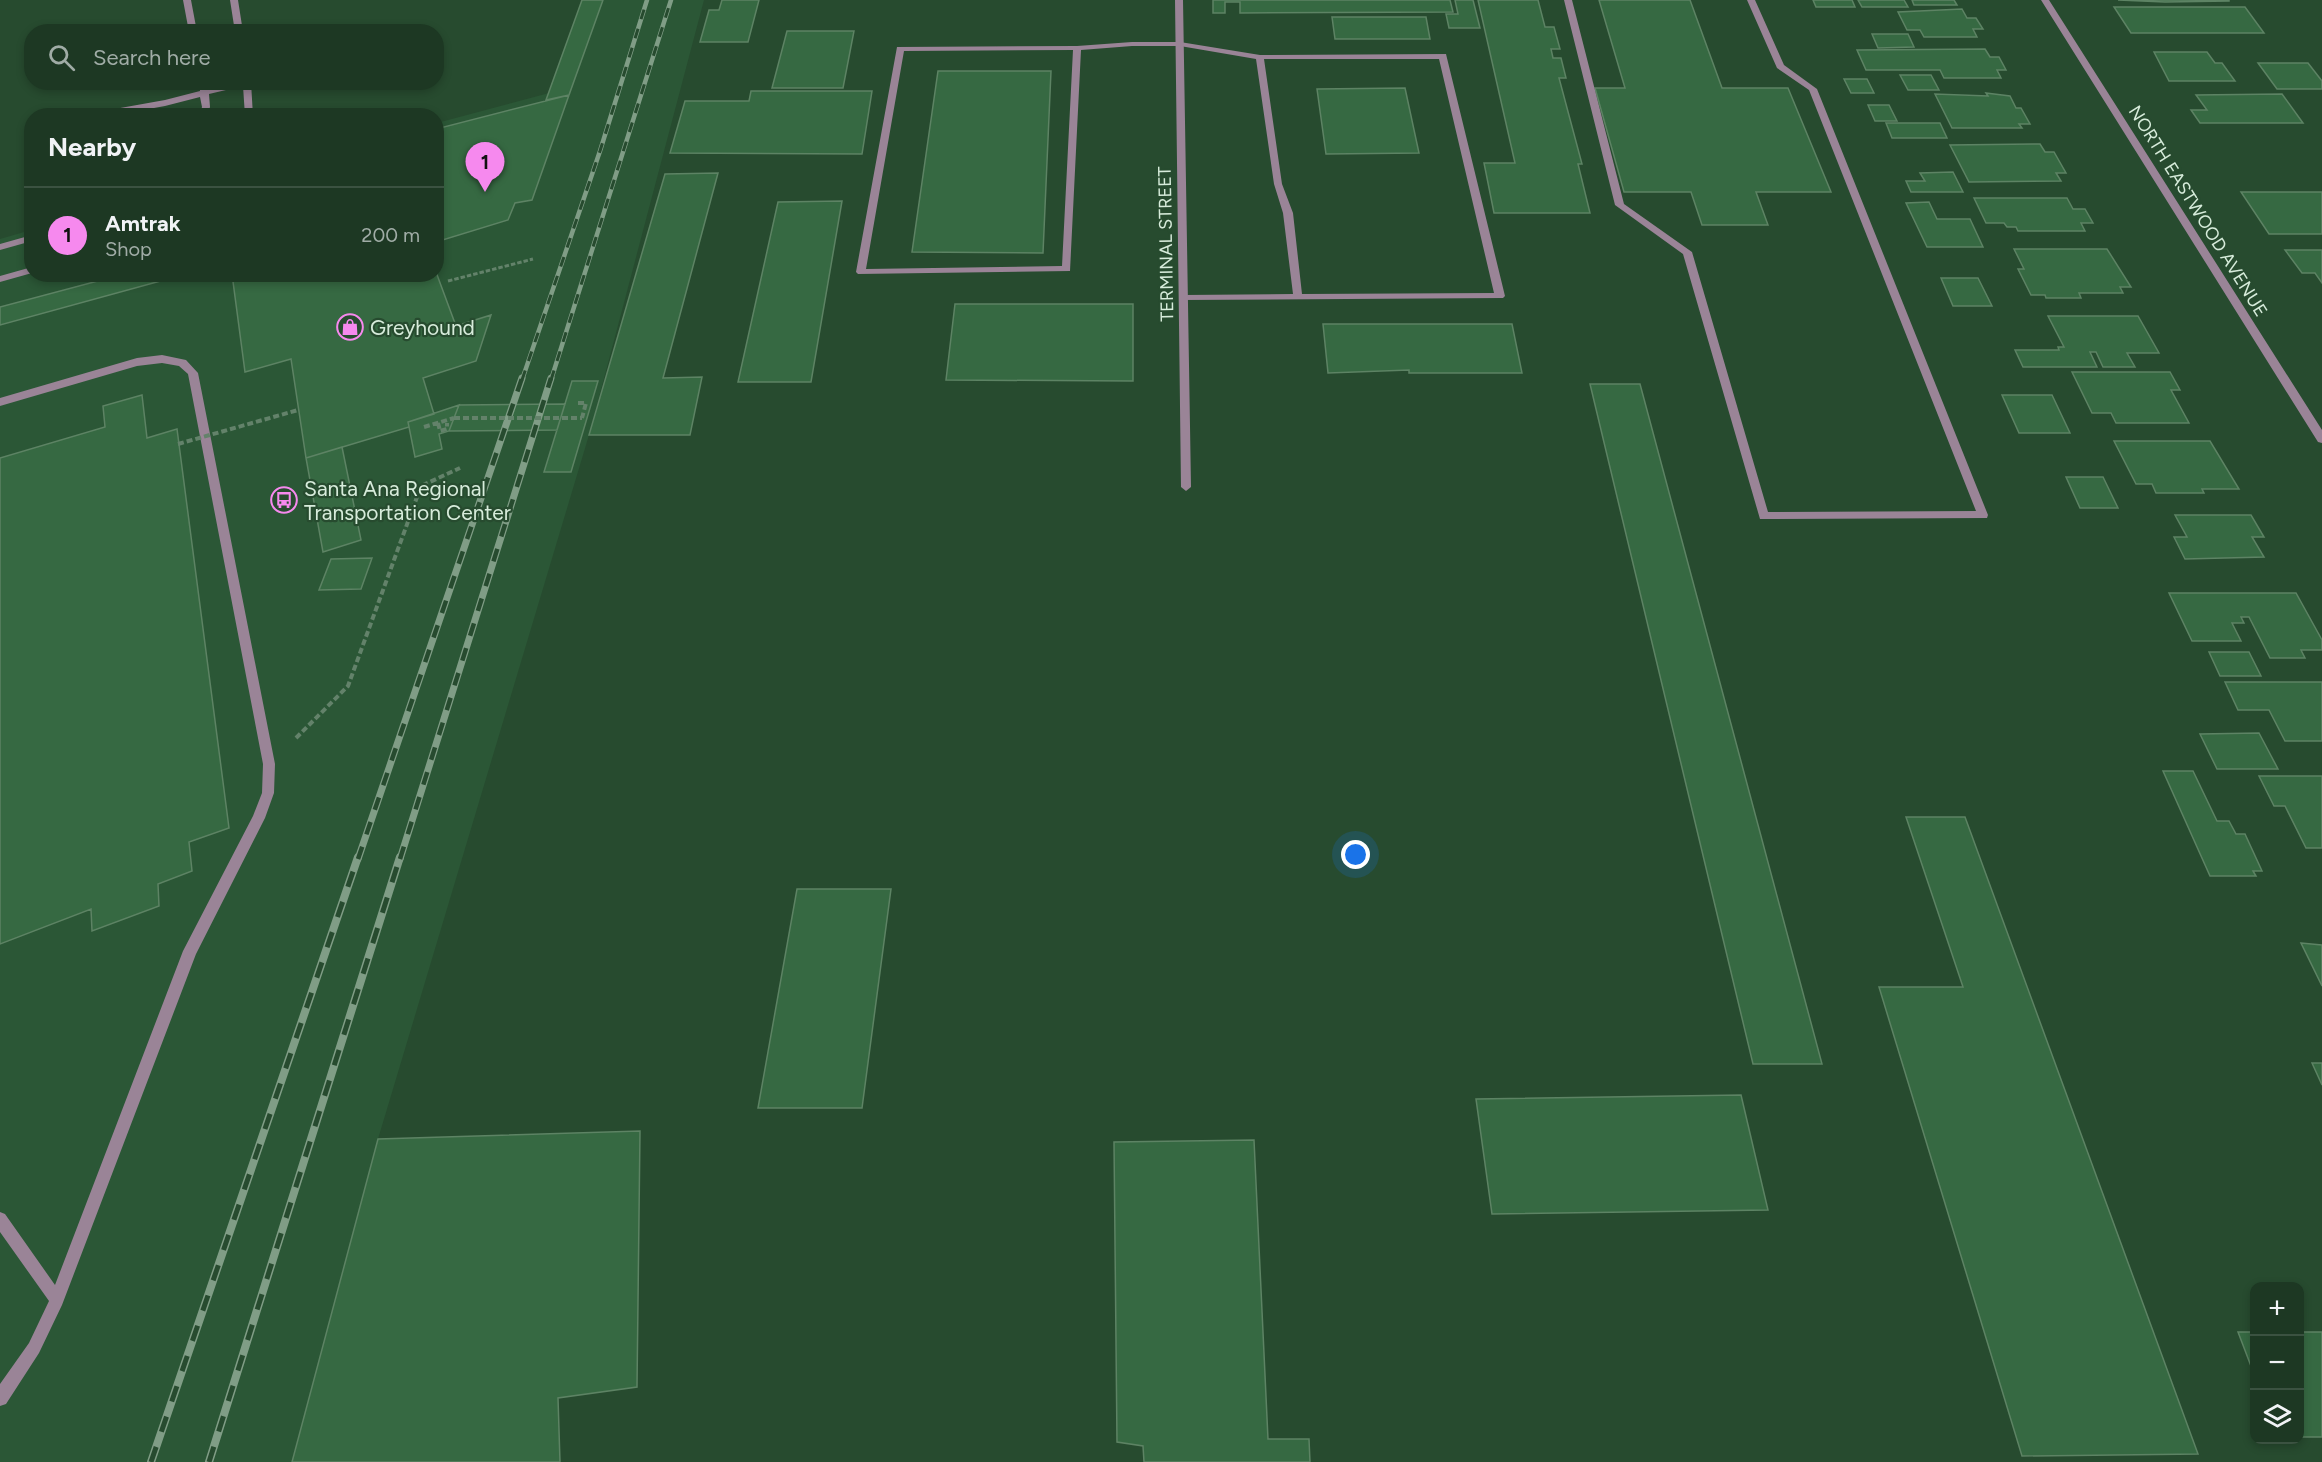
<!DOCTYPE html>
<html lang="en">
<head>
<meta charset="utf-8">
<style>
	body { margin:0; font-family:Figtree,sans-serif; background:#253f2b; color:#f1f3f6 }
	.controls { position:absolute; right:18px; bottom:18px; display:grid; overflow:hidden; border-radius:12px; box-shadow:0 3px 9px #0003 }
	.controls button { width:54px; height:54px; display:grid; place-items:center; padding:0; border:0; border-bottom:2px solid #3b5241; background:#1d3823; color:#f1f3f6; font:30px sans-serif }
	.you { position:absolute; left:1356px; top:855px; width:21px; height:21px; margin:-15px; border:4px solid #fff; border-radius:50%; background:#1a73e8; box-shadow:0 0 0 9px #1a73e833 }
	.badge { display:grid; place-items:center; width:39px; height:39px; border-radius:50%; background:#f689ee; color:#111; font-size:20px; font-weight:700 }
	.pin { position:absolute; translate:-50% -50px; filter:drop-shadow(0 2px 3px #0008) }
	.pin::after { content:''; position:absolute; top:32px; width:21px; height:18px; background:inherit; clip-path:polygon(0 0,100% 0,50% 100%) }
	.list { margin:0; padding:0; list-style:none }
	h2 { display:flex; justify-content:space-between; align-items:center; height:78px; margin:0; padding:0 24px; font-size:26px }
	h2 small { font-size:20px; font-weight:400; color:#a0aca6 }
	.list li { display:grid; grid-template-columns:39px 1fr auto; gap:18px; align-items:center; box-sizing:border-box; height:96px; padding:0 24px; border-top:2px solid #3b5241 }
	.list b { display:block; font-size:22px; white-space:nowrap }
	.list p { margin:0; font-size:20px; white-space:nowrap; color:#a0aca6 }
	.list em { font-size:20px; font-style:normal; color:#a0aca6 }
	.icon { flex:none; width:33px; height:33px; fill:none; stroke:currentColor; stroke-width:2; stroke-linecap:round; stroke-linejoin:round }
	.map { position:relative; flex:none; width:2322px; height:1462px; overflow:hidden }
	.search { position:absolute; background:#1d3823; box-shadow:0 3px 9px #0003; left:24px; top:24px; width:420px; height:66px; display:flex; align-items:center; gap:15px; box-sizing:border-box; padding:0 21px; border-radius:24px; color:#a0aca6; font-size:22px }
	.panel { position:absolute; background:#1d3823; box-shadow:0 3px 9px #0003; left:24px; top:108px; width:420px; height:174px; border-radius:24px }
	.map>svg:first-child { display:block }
</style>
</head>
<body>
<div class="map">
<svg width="2322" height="1462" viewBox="0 0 2322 1462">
	<rect width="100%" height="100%" fill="#274b2f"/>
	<path fill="#2b5736" d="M583 0H704L589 435 378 1139 292 1462H0V239L31 230 32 274H436L437 123 553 92Z"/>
	<path fill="#366942" stroke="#5d8364" stroke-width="1.5" d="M582 0H603L569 95 546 100Z
		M722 0H759L748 42H700L709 10H719Z
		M1213 0H1450L1453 12 1240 13V2H1225V13H1213Z
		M1455 0H1473L1480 28H1449L1446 14H1458Z
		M1478 0H1538L1545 27H1554L1560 49H1551L1553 58H1561L1566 78H1559L1582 164H1578L1590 213H1494L1484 163H1515Z
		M1599 0H1690L1722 88H1788L1831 192H1756L1768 225H1702L1691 192H1624L1595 88H1625Z
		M1813 0H1852L1855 7H1816Z
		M1858 0H1904L1908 7H1862Z
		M1912 0H1954L1957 5H1914Z
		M2118 0H2229V1L2165 2Z
		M2114 7H2245L2264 33H2131Z
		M1962 9 1967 18H1976L1983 29H1973L1977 37H1924L1920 30H1907L1898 12Z
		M1332 17H1426L1430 39H1335Z
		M787 31H854L843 88H772Z
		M1872 34H1908L1914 47 1878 48Z
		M1985 49 1990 57H1999L2006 70H1997L2001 78H1944L1940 70H1866L1857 50Z
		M2154 52H2207L2215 63H2222L2235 81H2169Z
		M2258 63H2308L2322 81V89H2277Z
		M938 71H1051L1043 253 912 252Z
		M1900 75H1931L1939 90H1908Z
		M1844 79H1867L1874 93H1851Z
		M1405 88 1419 153 1326 154 1317 89Z
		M751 91H872L862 154 670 153 685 101H749Z
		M1986 93 2010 96 2016 108H2021L2030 124H2019L2022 128H1952L1935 94 1988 96Z
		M2282 94 2303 123H2200L2191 110H2207L2196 95Z
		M569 95 532 200 515 203 508 220 436 242V129Z
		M1868 105H1889L1897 121H1875Z
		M1886 123H1940L1947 138H1892Z
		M2040 144 2045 152H2054L2066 173H2056L2061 181 1969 182 1950 145Z
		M1953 172 1963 192H1911L1906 181H1925L1920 173Z
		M718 173 663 378 702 377 690 435H589L665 174Z
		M2241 192H2322V234H2269Z
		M1974 198H2067L2073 209H2085L2093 223H2081L2085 231H2018L2016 227H2007L2004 223H1986Z
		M842 201 811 382H738L778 202Z
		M1929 202 1937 219H1970L1983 247H1927L1906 203Z
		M2014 249H2107L2131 287H2120L2123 293H2079L2081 298H2046L2045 295H2031L2018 269H2024Z
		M2285 250H2322V283L2315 273H2302Z
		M436 272 456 326 491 315 476 361 423 378 434 414 408 422 409 427 306 458 291 359 245 372 232 274H436Z
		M124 274H186L0 325V307Z
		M1941 278H1978L1992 306H1953Z
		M955 304H1133V381L946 380Z
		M2048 316H2138L2159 353H2127L2135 367H2103L2096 352H2090L2097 367H2023L2015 350H2059L2058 347H2064Z
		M1323 324H1512L1522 373H1409V370L1328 373Z
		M2072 372H2170L2180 390H2171L2189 423H2116L2111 413H2092Z
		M572 381H598L571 472H544Z
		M1590 384H1640L1822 1064H1753Z
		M142 395 147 438 177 429 229 828 189 842 192 871 158 884 159 906 92 931 91 909 0 944V458L105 427 103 406Z
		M2002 395H2052L2070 433H2019Z
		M565 404 557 430 449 431 459 405Z
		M459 405 449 431 439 434 442 449 415 457 408 422Z
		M2114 441H2210L2239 489H2202L2204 493H2156L2152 484H2136Z
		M342 447 361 540 323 552 306 458Z
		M2066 477H2103L2118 508H2080Z
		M2175 515H2251L2264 537H2252L2264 557 2185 559 2174 537H2187Z
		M372 558 361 589 319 590 331 559Z
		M2169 593H2296L2322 640V650H2301L2305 658H2270L2249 617H2241L2244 623H2232L2241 641H2192Z
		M2209 652H2249L2261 676H2220Z
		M2225 682H2322V741H2285L2269 710H2238Z
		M2259 733 2278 769H2217L2200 734Z
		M2163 771H2193L2217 821H2229L2236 834H2245L2262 871H2253L2256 876H2210Z
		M2259 776H2322V848H2306L2285 806H2274Z
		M1906 817H1965L2198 1454 2022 1456 1879 987H1963Z
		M797 889H891L862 1108H758Z
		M2301 943 2322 945V986Z
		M2312 1063H2322V1085Z
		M1741 1095 1768 1210 1492 1214 1476 1099Z
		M640 1131 637 1387 558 1398 560 1462H292L378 1139Z
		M1254 1140 1268 1439H1309L1310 1462H1144L1143 1446 1117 1442 1114 1142Z
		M2238 1332H2254V1374Z
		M2300 1332H2322V1437H2300Z"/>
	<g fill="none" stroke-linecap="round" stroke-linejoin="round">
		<path stroke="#63826a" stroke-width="3" stroke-dasharray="4.5 2" stroke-linecap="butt" d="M448 281 533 259"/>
		<path stroke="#63826a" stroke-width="4" stroke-dasharray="6 3" stroke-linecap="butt" d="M578 403H586L582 418
			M438 423 440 431 447 429V423
			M424 427 454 418
			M296 738 348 686 421 486 460 468"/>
		<path fill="#9a8497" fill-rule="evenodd" d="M183 0H191L197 32H189Z
			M230 0H238L243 32H235Z
			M1564 0H1572L1624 204 1692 252 1768 512 1976 511 1809 90 1777 68 1747 0H1755L1784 65 1817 89 1988 515 1987 518 1760 519 1683 254 1615 205Z
			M1132 42H1180L1260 55 1446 54 1505 296 1503 298 1181 300V296L1184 295 1293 294 1283 213 1274 184 1256 59 1180 46H1132L1081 50 1070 271 858 274 856 272 897 47 1077 46ZM1073 50 1062 266 866 269 904 51ZM1264 59H1439L1494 293 1302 294 1293 213 1282 184Z
			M199 82H207L208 89 235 82H251L253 116H245L243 86 209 94 210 107 207 116H199L202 107 200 97 165 106 110 116 105 113 109 110 165 100 200 91Z
			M32 235V241L0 250V244Z
			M32 267V273L0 282V276Z
			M162 355 186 360 198 373 275 764 274 793 265 818 196 954 62 1305 39 1353 6 1404 0 1406V1384L29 1343 49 1301 0 1232V1212L5 1214 55 1285 183 951 253 816 262 793 263 764 188 374 179 366 162 363 137 366 0 406V398L137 358Z"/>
		<path fill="#9a8497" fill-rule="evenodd" d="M1175 0H1183L1191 487 1186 491 1181 487Z
			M2041 0H2049L2322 430V443L2318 442Z"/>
		<g stroke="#809d86" stroke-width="4.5">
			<path id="rail-far2" d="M522 380 600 151 647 0
				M551 380 671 0"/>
		</g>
		<g stroke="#809d86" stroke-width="7">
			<path id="rail-far1" d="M358 859 522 378
				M400 859 551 378"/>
		</g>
		<g stroke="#809d86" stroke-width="8">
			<path id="rail" d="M151 1462 358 857
				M209 1462 400 857"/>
		</g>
		<use href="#rail-far2" stroke="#274b2f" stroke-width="3" stroke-dasharray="10" stroke-linecap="butt"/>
		<use href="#rail-far1" stroke="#274b2f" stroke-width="4.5" stroke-dasharray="13" stroke-linecap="butt"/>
		<use href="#rail" stroke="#274b2f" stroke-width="5" stroke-dasharray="16" stroke-linecap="butt"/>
		<path stroke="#63826a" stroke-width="4" stroke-dasharray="6 3" stroke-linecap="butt" d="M454 418H582
			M178 444 298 410"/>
	</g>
	<defs>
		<g id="shop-ring" transform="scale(1.35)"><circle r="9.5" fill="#274b2f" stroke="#f689ee" stroke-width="1.5"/><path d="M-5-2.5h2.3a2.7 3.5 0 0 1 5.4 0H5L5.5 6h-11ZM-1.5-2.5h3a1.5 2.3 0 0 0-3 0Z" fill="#f689ee"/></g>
		<g id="bus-ring" transform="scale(1.35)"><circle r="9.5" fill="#274b2f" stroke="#f689ee" stroke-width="1.5"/><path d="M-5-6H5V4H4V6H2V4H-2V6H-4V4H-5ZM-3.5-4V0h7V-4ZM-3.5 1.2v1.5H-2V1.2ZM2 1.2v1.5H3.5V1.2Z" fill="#f689ee"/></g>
	</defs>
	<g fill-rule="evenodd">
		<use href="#shop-ring" x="350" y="327"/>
		<use href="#bus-ring" x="284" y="500"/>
	</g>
	<g text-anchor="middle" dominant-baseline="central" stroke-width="4.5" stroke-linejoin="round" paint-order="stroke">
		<g font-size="18" fill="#d7ecdb" stroke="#274b2f">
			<text transform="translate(2198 211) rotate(58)">NORTH EASTWOOD AVENUE</text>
			<text transform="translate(1166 244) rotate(-91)">TERMINAL STREET</text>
		</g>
		<g font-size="21" fill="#d7ecdb" stroke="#274b2f" text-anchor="start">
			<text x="370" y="327">Greyhound</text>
			<text x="304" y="488">Santa Ana Regional<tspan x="304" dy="24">Transportation Center</tspan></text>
		</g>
	</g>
</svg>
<div class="controls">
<button>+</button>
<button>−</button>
<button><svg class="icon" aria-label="layers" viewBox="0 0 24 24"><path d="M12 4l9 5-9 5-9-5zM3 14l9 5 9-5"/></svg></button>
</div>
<div class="you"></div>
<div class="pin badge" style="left:485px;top:192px">1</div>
<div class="search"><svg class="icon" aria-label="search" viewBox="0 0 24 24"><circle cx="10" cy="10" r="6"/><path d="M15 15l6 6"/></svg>Search here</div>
<section class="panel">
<h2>Nearby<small></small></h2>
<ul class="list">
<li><span class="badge">1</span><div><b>Amtrak</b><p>Shop</p></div><em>200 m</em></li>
</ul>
</section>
</div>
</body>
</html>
